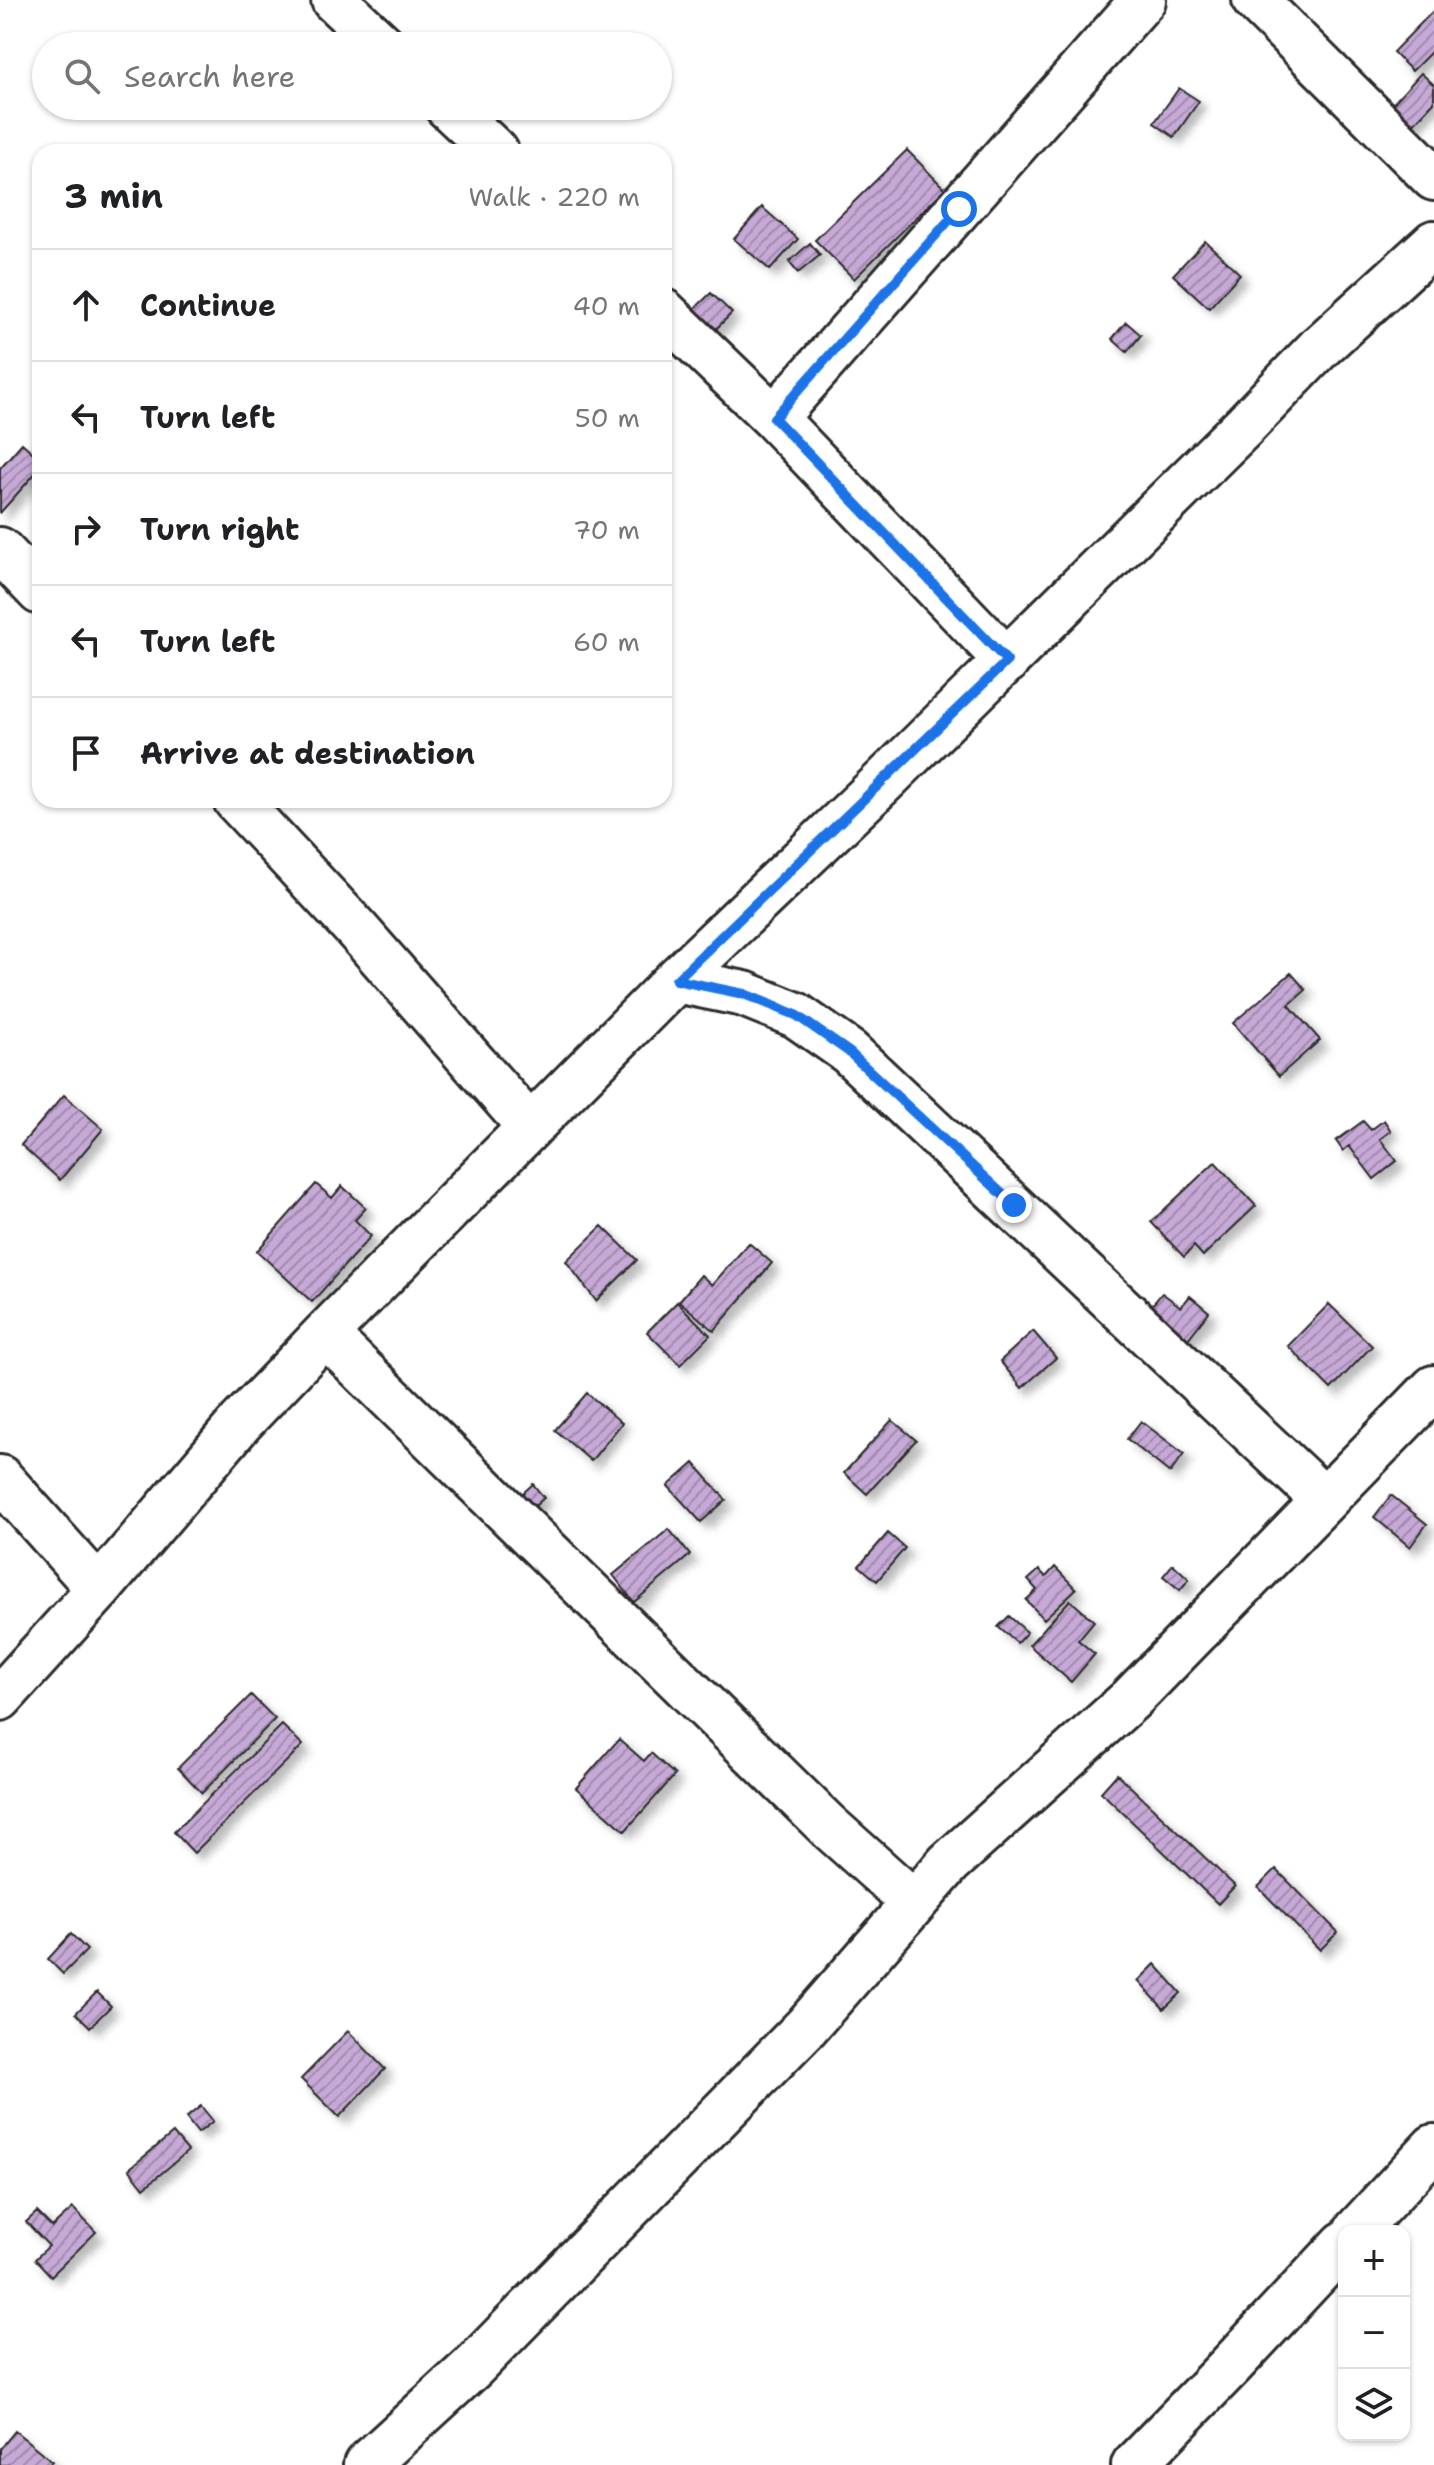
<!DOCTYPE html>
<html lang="en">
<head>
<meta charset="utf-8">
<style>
	body { margin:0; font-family:"Shantell Sans",sans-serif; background:#f6f6f6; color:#202124 }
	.controls { position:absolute; right:24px; bottom:24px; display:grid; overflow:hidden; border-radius:16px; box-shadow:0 2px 6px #0004 }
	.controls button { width:72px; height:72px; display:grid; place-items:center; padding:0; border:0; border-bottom:2px solid #e0e0e0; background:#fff; color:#202124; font:40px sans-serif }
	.stop { position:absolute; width:24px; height:24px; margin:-18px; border:6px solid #1a73e8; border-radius:50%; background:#fff }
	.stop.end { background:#1a73e8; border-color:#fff; box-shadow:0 2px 8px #0008 }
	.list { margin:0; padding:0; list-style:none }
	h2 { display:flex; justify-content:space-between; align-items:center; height:104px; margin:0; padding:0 32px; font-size:34px }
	h2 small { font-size:26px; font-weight:400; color:#757577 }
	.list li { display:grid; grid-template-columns:52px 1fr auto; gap:24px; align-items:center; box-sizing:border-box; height:112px; padding:0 32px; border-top:2px solid #e0e0e0 }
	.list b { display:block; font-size:30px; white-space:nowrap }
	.list em { font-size:26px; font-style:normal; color:#757577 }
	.icon { flex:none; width:44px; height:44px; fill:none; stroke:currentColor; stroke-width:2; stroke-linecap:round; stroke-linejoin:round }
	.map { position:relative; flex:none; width:1434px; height:2465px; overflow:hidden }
	.search { position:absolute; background:#fff; box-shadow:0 2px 6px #0004; left:32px; top:32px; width:640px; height:88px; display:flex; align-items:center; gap:20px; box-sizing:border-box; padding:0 28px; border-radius:44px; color:#757577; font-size:30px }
	.panel { position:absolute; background:#fff; box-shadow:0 2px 6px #0004; left:32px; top:144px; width:640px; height:664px; border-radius:24px }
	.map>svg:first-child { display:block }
</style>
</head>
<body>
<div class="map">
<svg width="1434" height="2465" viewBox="0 0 1434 2465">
	<defs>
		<pattern id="building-hatch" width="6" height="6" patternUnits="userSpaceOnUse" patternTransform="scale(2)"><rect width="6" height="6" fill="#c6a9d6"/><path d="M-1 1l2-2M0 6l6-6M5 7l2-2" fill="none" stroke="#a18aae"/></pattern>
		<filter id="shadow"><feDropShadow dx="7" dy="7" stdDeviation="4" flood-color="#0004"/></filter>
	</defs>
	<rect width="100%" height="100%" fill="#fff"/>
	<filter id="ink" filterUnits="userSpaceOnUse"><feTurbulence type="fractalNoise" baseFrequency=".0125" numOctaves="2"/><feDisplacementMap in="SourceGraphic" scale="16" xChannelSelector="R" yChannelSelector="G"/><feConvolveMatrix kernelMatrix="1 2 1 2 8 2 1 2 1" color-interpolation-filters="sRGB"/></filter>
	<g filter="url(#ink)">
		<path fill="url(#building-hatch)" stroke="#2b2b2b" stroke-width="2" filter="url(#shadow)" d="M1434 10V49L1412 71 1393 52Z
			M1421 73 1434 85V102L1409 129 1388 109Z
			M1179 88 1199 101 1174 137 1154 123Z
			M907 150 945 189 854 279 815 240Z
			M762 207 798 239 770 270 734 239Z
			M1205 241 1240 274 1209 308 1173 275Z
			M810 243 820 255 798 273 789 262Z
			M711 293 732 313 706 339 685 318Z
			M1126 322 1141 335 1127 352 1112 339Z
			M22 443 40 459V468L0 513V468Z
			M1291 973 1306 990 1289 1005 1320 1040 1279 1076 1233 1023Z
			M64 1095 103 1129 60 1180 21 1145Z
			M1384 1120 1391 1131 1380 1139 1397 1161 1374 1179 1349 1146 1343 1151 1336 1141 1363 1121 1371 1130Z
			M1215 1162 1256 1206 1203 1256 1194 1246 1184 1257 1151 1222Z
			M316 1184 332 1198 342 1186 366 1208 355 1220 371 1236 312 1302 257 1251Z
			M602 1226 637 1260 596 1301 566 1261Z
			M749 1243 772 1263 714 1331 679 1301 701 1275 712 1285Z
			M1162 1293 1181 1307 1190 1296 1209 1312 1181 1348 1142 1317Z
			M677 1302 710 1335 680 1365 647 1332Z
			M1329 1304 1372 1346 1331 1389 1288 1346Z
			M1033 1331 1056 1358 1022 1388 1000 1361Z
			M587 1393 622 1423 591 1461 555 1430Z
			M892 1420 916 1440 867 1494 844 1473Z
			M1141 1421 1184 1454 1170 1473 1127 1439Z
			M694 1463 726 1500 701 1522 668 1486Z
			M533 1484 544 1498 526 1514 514 1501Z
			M1391 1495 1427 1524 1410 1547 1374 1517Z
			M669 1529 690 1555 634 1602 613 1575Z
			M888 1533 905 1548 877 1581 859 1566Z
			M1173 1564 1189 1579 1180 1590 1163 1576Z
			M1055 1567 1076 1589 1044 1619 1026 1600 1037 1590 1028 1580 1039 1570 1046 1577Z
			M1070 1600 1094 1621 1078 1640 1095 1654 1071 1682 1029 1645Z
			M1009 1616 1027 1632 1017 1643 998 1627Z
			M251 1695 275 1719 202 1793 178 1768Z
			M282 1725 303 1745 194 1853 174 1832Z
			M619 1739 644 1761 651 1753 675 1775 625 1831 576 1788Z
			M1117 1774 1235 1886 1218 1904 1101 1792Z
			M1276 1869 1338 1932 1320 1950 1258 1887Z
			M71 1934 87 1950 63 1974 48 1959Z
			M1155 1964 1181 1993 1164 2009 1138 1981Z
			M97 1992 111 2006 90 2027 76 2013Z
			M348 2031 385 2069 339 2117 301 2079Z
			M201 2106 213 2121 198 2133 186 2118Z
			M173 2133 188 2151 144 2188 129 2169Z
			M73 2208 96 2232 51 2276 35 2259 49 2246 26 2222 37 2212 52 2227Z
			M15 2431 52 2461 48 2465H0V2449Z"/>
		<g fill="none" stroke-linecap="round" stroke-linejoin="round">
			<g stroke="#2b2b2b" stroke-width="50">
				<path id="minor" d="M334 0 383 46
					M1255 0 1434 178
					M447 106 496 152
					M664 312 774 418 1007 661
					M774 418 1143 0
					M0 550 40 592
					M236 800 357 930 530 1127
					M676 980 744 994 796 1015 849 1052 1323 1499
					M325 1334 827 1825 914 1903
					M0 1478 99 1589
					M0 1698 99 1589 240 1423 325 1334 676 980 884 781 1244 426 1320 347 1434 243
					M1356 2231 1434 2147
					M366 2465 473 2367 806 2027 949 1863 1131 1699 1434 1388
					M1134 2465 1233 2363 1344 2244"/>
			</g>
			<use href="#minor" stroke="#fff" stroke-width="44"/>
		</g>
	</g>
	<g fill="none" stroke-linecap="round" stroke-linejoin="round" filter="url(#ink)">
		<path stroke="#1a73e8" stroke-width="10" d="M959 209 774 418 1007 661 676 980 744 994 796 1015 849 1052 1014 1205"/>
	</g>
</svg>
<div class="controls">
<button>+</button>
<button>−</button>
<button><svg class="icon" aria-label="layers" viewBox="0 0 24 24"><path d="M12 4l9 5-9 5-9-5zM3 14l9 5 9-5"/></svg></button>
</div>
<div class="stop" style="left:959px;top:209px"></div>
<div class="stop end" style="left:1014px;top:1205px"></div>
<div class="search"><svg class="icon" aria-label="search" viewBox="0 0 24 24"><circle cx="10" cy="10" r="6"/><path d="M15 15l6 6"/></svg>Search here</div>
<section class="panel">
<h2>3 min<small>Walk · 220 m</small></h2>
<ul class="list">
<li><svg class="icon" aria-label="ahead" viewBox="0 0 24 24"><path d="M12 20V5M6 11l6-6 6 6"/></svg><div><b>Continue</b></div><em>40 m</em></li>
<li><svg class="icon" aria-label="left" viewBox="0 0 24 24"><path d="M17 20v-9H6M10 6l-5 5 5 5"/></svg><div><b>Turn left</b></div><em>50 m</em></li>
<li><svg class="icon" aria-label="right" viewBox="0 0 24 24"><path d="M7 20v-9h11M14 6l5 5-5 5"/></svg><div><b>Turn right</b></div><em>70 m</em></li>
<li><svg class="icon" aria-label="left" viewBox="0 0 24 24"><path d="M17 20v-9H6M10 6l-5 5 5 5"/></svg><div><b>Turn left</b></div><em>60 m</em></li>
<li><svg class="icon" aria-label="arrive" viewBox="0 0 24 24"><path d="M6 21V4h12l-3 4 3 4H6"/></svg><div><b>Arrive at destination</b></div></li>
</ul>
</section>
</div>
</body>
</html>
